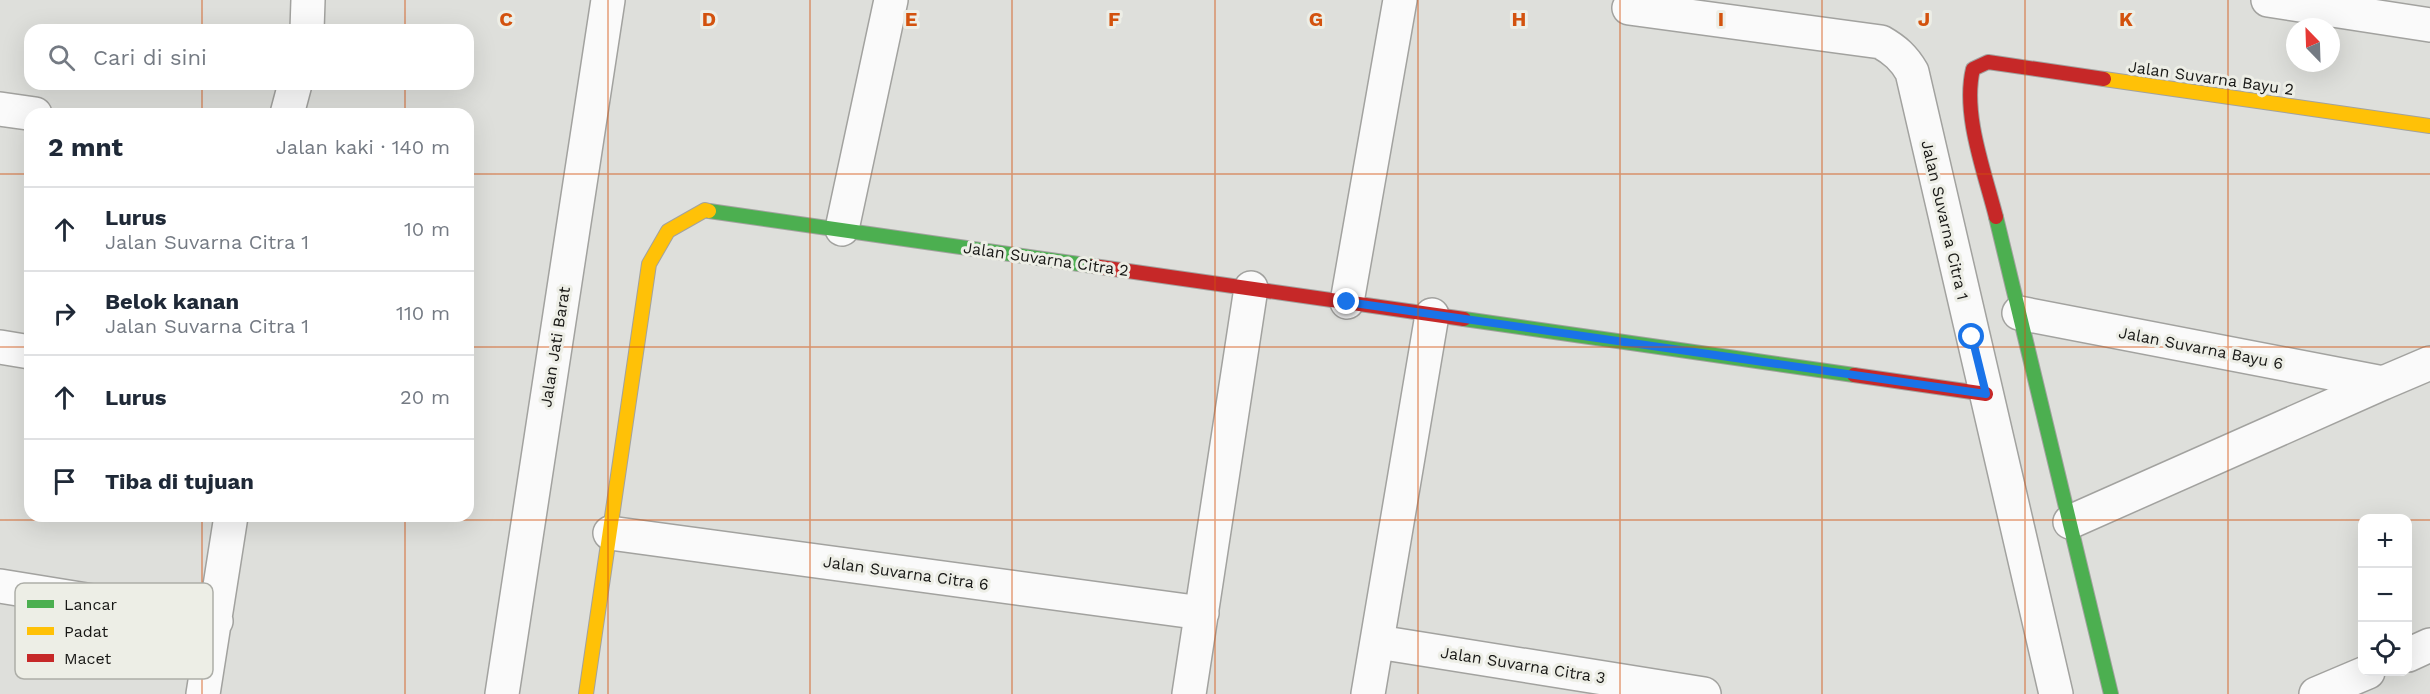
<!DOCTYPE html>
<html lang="id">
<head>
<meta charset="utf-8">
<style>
	body { margin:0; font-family:"Work Sans",sans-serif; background:#f6f6f7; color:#1f2937 }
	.controls { position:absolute; right:18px; bottom:18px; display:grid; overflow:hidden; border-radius:12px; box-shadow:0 6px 24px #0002 }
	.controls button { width:54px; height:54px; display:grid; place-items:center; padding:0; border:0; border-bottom:2px solid #e0e1e3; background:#fff; color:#1f2937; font:30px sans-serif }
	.compass { position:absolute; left:2286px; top:18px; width:54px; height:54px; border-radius:50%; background:#fff; box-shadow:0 6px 24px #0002; rotate:337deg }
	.stop { position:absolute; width:18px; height:18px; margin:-14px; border:4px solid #1a73e8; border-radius:50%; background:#fff }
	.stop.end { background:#1a73e8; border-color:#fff; box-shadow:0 2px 6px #0008 }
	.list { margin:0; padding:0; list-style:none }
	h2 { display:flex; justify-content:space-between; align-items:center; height:78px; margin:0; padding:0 24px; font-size:26px }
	h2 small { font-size:20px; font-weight:400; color:#747a83 }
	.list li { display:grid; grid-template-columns:39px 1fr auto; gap:18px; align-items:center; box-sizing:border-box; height:84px; padding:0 24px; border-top:2px solid #e0e1e3 }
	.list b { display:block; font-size:22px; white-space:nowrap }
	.list p { margin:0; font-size:20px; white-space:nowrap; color:#747a83 }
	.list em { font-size:20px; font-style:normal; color:#747a83 }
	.icon { flex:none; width:33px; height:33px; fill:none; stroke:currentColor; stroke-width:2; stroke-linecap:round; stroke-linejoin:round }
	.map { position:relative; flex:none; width:2430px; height:694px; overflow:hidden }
	.search { position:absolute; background:#fff; box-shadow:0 6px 24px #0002; left:24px; top:24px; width:450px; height:66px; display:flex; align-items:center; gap:15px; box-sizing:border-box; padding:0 21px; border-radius:18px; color:#747a83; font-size:22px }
	.panel { position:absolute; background:#fff; box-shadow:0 6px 24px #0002; left:24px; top:108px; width:450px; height:414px; border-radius:18px }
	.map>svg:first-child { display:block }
</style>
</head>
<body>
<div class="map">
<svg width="2430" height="694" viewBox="0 0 2430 694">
	<rect width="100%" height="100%" fill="#dedfdb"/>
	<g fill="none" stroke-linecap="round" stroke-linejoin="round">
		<g stroke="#a2a29f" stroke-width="36">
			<path id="street" d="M2268 0 2430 25
				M1629 8 1881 42C1895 50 1904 58 1912 72L2056 694
				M307 30 308 0
				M0 109 35 114
				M287 114 295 84
				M842 229 891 0
				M1347 302 1400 0
				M2019 313 2383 383 2430 363
				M0 347 30 352
				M2070 522 2383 383
				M610 533 1202 613
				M0 586 216 621
				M1378 642 1704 694
				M2408 655 2430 645
				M203 694 231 516
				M502 694 608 0
				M1189 694 1251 288
				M1368 694 1432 315
				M2316 694 2368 672"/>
		</g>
		<g stroke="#a2a29f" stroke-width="16">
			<path id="fast" d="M709 211 1093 266
				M1996 217 2111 694
				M1464 319 1854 375"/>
		</g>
		<g stroke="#a2a29f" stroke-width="16">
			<path id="slow" d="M2104 79 2430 126
				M586 694 649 264 668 231 705 210 709 211"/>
		</g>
		<g stroke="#a2a29f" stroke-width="16">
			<path id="jam" d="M1996 217C1985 173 1962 114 1973 69L1988 62 2104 79
				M1093 266 1464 319
				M1854 375 1986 394"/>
		</g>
		<use href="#street" stroke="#fafafa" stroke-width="33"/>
		<use href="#fast" stroke="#4caf50" stroke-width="14"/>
		<use href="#slow" stroke="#ffc107" stroke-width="14"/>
		<use href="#jam" stroke="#c62828" stroke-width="14"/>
	</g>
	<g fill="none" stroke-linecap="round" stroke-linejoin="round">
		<path stroke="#1a73e8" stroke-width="8" d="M1347 302 1986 394 1972 337"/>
	</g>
	<path fill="none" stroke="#d3520d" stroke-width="1.5" stroke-opacity="0.55" d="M202 0V30M405 0V30M608 0V694M810 0V694M1012 0V694M1215 0V694M1418 0V694M1620 0V694M1822 0V694M2025 0V694M2228 0V694M202 84V114M405 84V114M0 174H30M468 174H2430M0 347H30M468 347H2430M202 516V694M405 516V694M0 520H2362M2408 520H2430"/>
	<g text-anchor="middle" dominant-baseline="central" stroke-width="6" stroke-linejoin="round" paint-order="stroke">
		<g font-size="16" fill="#181816" stroke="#edeee6">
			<text transform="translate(2211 78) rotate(8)">Jalan Suvarna Bayu 2</text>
			<text transform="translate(1945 220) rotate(77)">Jalan Suvarna Citra 1</text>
			<text transform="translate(1046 259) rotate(8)">Jalan Suvarna Citra 2</text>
			<text transform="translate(555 347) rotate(-81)">Jalan Jati Barat</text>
			<text transform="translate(2201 348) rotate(11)">Jalan Suvarna Bayu 6</text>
			<text transform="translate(906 573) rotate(8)">Jalan Suvarna Citra 6</text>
			<text transform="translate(1523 665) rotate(9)">Jalan Suvarna Citra 3</text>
		</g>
	</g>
	<rect x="15" y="583" width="198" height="96" rx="9" fill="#edeee6" stroke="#adaea8" stroke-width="1.5"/>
	<rect x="27" y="600" width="27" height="8" fill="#4caf50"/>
	<rect x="27" y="627" width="27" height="8" fill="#ffc107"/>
	<rect x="27" y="654" width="27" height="8" fill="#c62828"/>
	<g font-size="16" fill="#181816">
		<text x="64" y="610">Lancar</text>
		<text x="64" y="637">Padat</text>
		<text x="64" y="664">Macet</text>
	</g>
	<g font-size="20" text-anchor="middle" font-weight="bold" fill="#d3520d" stroke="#edeee6" stroke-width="6" stroke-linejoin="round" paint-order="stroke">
		<text x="506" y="26">C</text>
		<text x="709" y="26">D</text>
		<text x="911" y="26">E</text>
		<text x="1114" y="26">F</text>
		<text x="1316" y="26">G</text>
		<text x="1519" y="26">H</text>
		<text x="1721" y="26">I</text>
		<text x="1924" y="26">J</text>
		<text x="2126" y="26">K</text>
	</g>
</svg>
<div class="controls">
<button>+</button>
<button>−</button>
<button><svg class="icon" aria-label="locate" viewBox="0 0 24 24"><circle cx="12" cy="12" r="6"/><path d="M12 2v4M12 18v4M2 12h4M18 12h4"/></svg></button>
</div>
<svg class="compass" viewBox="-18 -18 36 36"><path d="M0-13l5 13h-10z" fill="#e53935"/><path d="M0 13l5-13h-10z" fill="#747a83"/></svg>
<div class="stop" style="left:1972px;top:337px"></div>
<div class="stop end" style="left:1347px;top:302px"></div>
<div class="search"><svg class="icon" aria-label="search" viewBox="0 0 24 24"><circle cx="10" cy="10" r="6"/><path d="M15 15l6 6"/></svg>Cari di sini</div>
<section class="panel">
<h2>2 mnt<small>Jalan kaki · 140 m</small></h2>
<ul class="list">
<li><svg class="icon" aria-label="ahead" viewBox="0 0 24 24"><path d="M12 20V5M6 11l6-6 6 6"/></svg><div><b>Lurus</b><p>Jalan Suvarna Citra 1</p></div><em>10 m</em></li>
<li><svg class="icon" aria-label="right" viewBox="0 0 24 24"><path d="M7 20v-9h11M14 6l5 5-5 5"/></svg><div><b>Belok kanan</b><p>Jalan Suvarna Citra 1</p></div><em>110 m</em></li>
<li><svg class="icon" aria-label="ahead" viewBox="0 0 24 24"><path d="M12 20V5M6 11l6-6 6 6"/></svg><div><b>Lurus</b></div><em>20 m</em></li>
<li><svg class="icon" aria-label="arrive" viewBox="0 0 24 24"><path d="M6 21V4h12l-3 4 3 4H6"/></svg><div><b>Tiba di tujuan</b></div></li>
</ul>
</section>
</div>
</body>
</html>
